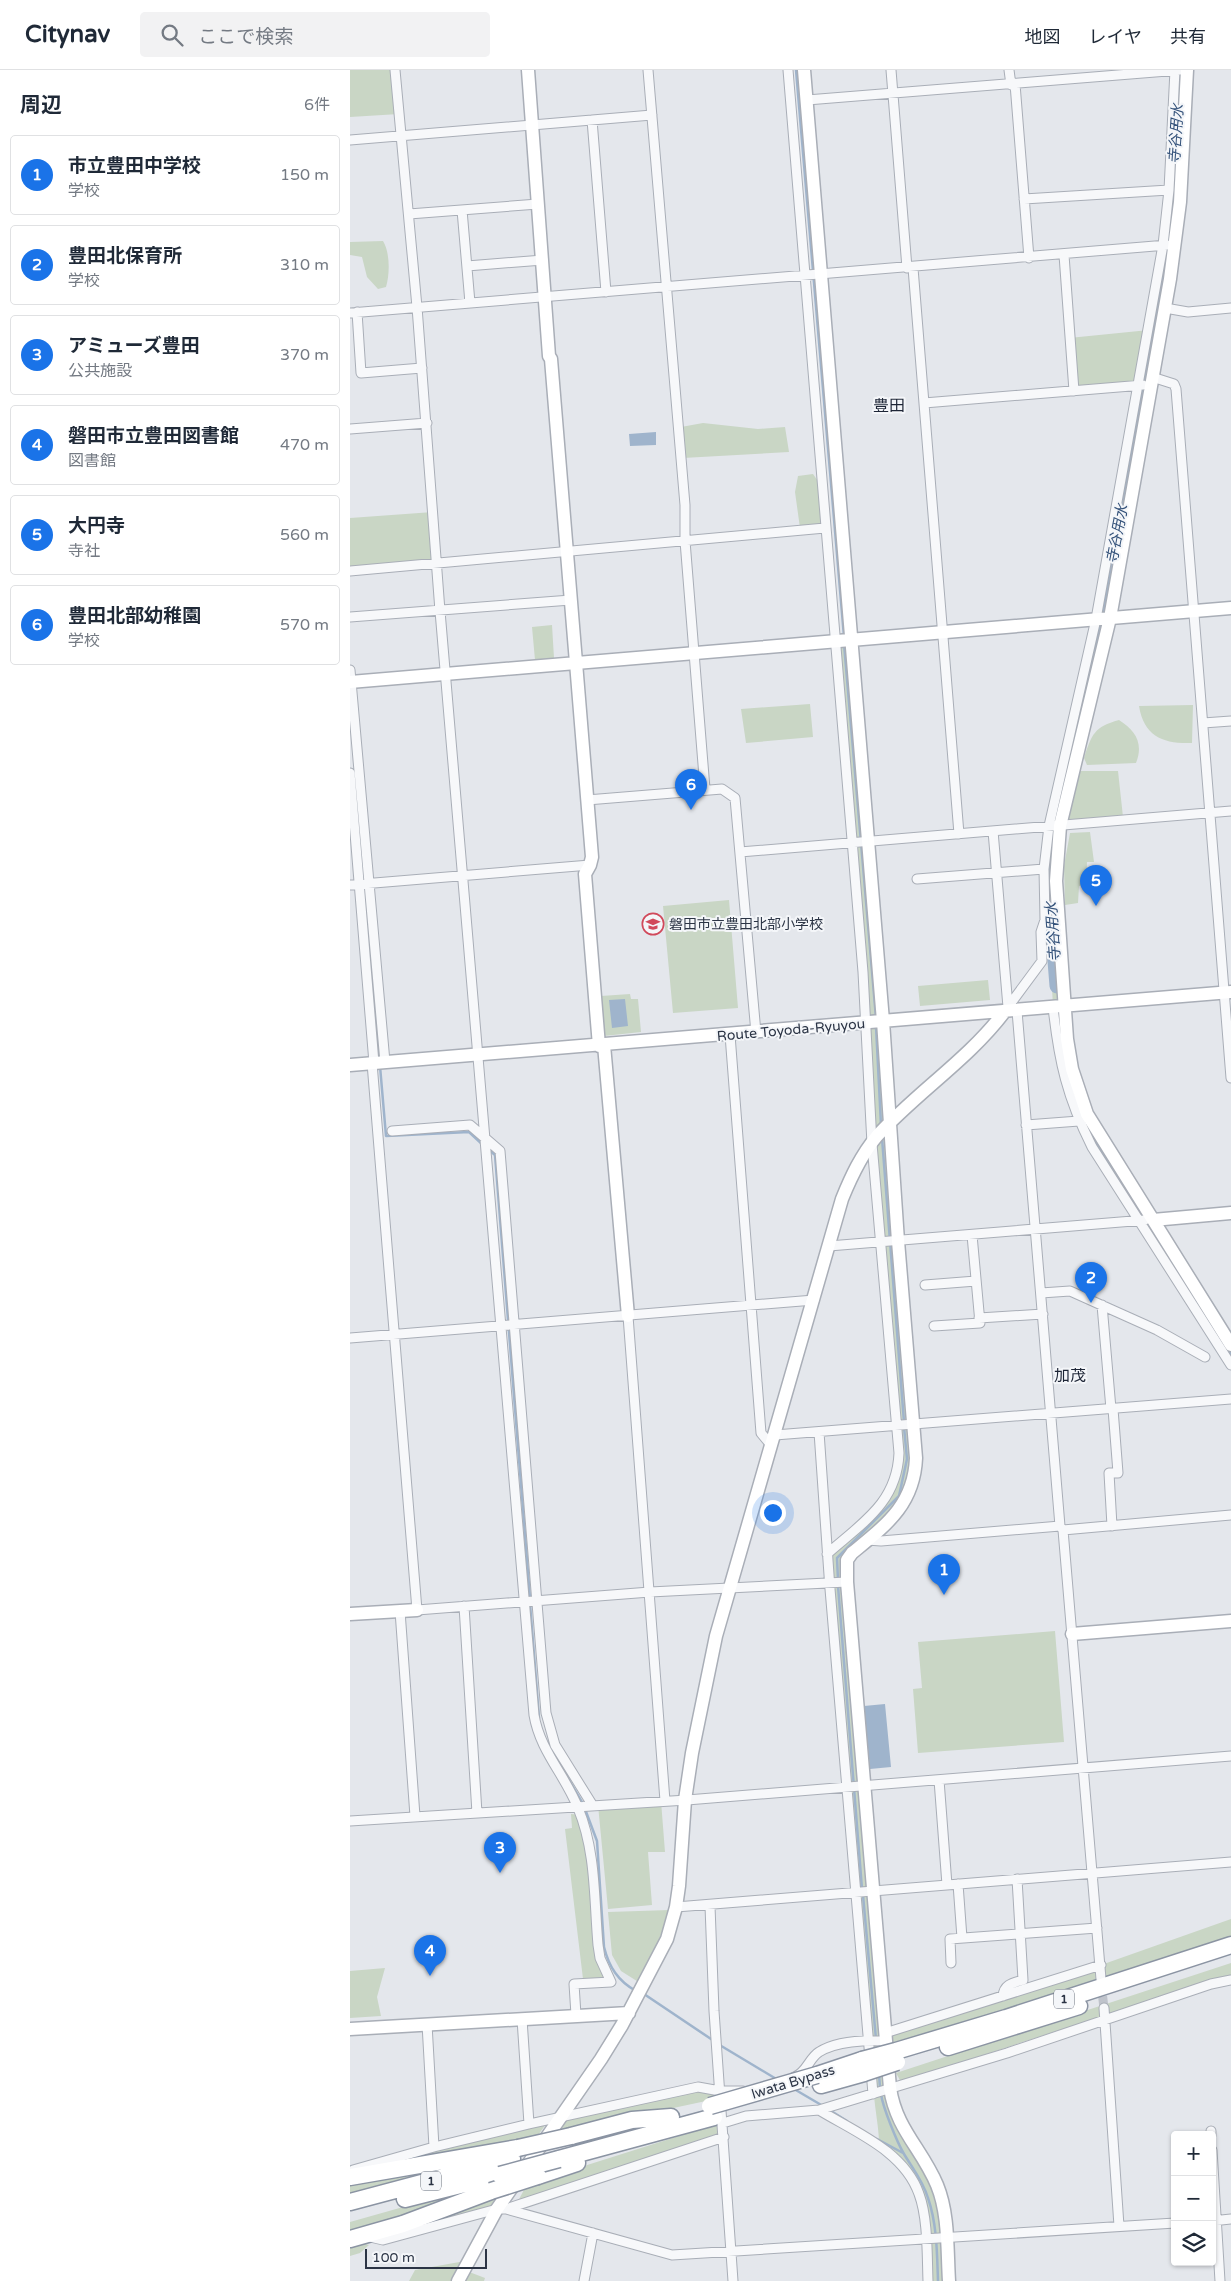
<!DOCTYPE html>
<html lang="ja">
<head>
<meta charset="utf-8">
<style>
	body { margin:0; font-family:"Varela Round","Noto Sans JP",sans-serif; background:#f2f2f3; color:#1f2937 }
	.controls { position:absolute; right:15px; bottom:15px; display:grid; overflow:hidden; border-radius:5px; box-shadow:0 1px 4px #0004 }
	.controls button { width:45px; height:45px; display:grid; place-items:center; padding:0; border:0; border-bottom:1px solid #e0e1e3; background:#fff; color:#1f2937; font:25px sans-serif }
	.scale { position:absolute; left:15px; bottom:12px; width:122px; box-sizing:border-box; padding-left:5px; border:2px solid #2b3445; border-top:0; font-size:14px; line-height:18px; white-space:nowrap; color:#2b3445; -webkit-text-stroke:4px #f4f6f9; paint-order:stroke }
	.you { position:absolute; left:422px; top:1442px; width:18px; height:18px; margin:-12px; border:4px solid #fff; border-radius:50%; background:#1a73e8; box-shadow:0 0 0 8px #1a73e833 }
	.badge { display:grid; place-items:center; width:32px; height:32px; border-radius:50%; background:#1a73e8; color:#fff; font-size:16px; font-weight:700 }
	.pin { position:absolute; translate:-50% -41px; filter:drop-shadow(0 1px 2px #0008) }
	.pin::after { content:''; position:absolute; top:26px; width:18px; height:15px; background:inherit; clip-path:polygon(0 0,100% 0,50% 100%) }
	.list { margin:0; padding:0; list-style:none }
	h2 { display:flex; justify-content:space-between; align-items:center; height:65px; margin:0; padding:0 20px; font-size:21px }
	h2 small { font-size:16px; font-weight:400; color:#747a83 }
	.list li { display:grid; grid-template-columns:32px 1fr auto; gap:15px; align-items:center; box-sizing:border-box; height:80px; margin:0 10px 10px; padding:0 10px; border:1px solid #e0e1e3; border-radius:5px }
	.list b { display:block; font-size:19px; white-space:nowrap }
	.list p { margin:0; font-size:16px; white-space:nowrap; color:#747a83 }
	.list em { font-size:16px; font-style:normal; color:#747a83 }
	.icon { flex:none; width:28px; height:28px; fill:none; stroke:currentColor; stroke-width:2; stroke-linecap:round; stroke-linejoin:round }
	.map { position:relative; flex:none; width:881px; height:2211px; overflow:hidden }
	header { display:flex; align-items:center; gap:30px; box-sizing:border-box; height:70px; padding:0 25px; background:#fff; border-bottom:1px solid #e0e1e3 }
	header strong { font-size:24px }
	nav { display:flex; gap:28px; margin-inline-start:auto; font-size:18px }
	.search { width:350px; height:45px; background:#f2f2f3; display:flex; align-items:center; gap:12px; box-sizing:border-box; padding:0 18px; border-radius:5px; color:#747a83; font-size:19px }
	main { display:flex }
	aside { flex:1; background:#fff }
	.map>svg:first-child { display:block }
</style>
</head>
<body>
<header>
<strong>Citynav</strong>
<div class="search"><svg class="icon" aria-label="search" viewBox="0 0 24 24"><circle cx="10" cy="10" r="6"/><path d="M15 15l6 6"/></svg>ここで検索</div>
<nav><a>地図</a><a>レイヤ</a><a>共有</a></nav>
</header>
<main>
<aside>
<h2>周辺<small>6件</small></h2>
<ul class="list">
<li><span class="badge">1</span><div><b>市立豊田中学校</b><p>学校</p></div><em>150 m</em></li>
<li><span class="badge">2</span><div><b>豊田北保育所</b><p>学校</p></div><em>310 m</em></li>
<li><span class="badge">3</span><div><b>アミューズ豊田</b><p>公共施設</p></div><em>370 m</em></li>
<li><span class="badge">4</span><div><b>磐田市立豊田図書館</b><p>図書館</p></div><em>470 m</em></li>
<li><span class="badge">5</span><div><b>大円寺</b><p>寺社</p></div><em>560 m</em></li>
<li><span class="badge">6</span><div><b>豊田北部幼稚園</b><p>学校</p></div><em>570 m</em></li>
</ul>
</aside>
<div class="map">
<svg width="881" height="2211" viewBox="0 0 881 2211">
	<rect width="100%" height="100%" fill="#e4e7ec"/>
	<path fill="#c9d6c5" d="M0 0H41L49 44 0 47Z
		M825 0H837L820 209 707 790 727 1016 881 1274V1295L735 1061 703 937 696 805 699 769 790 312 724 321 719 268 799 260 813 175Z
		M33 171C40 182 40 204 36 217L28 219 17 207 12 187 0 185V172Z
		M353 353 408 359 435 357 439 382 333 388 331 357Z
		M463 404 472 417 475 453 468 459 450 458 445 422 448 406Z
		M83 442 87 490 0 499V448Z
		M202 555 204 588 185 590 182 557Z
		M502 570 565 1380 561 1421 497 1490 539 1962 751 1895 881 1849V1868L520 1983 477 1484 506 1459 545 1410 549 1383 486 572Z
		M460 634 463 667 396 673 391 639Z
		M843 635 842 673C814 674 794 667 789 636Z
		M769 650C785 660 794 673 786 693L737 695 734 688C742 664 744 657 769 650Z
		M727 701H768L773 747 714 752Z
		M740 762 744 792H737L736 814 729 816 728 833 715 835 714 796 720 763Z
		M379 830 388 938 323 943 313 836Z
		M638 910 640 930 570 936 568 916Z
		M280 924 281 929H288L291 962 254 966 251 926Z
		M705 1561 714 1672 568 1683 563 1619 572 1618 568 1572Z
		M311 1731 315 1782H298L302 1835 258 1839 248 1735Z
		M221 1744 231 1745 257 1912 233 1909 215 1759 222 1758Z
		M320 1840 304 1883 290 1913 271 1901 262 1885 258 1842Z
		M881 1893V1910L850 1914 551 2012 546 2003Z
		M35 1898 27 1927 31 1946 0 1948V1901Z
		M533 2004 543 2051 579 2110 590 2152 597 2211H578L575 2126 560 2098 548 2085 529 2070C528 2048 522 2027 524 2006Z
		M348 2017 370 2021V2028L202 2064 210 2047Z
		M196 2054 186 2068 20 2101 21 2094Z
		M367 2054 369 2069 166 2135 177 2114Z
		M156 2085 0 2125V2108Z
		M124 2117 123 2123 0 2161V2152Z
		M147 2127 140 2137 42 2163Z
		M12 2173 19 2175 10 2183 0 2186V2175Z
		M115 2191 104 2211H59L65 2200Z
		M114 2200 135 2208 134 2211H108Z"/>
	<path fill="#9fb4cc" d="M306 362V375L280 376 279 364Z
		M275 929 278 956 262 958 259 930Z
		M535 1634 541 1697 520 1699 514 1636Z"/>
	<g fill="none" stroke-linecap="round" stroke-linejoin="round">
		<path stroke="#9fb4cc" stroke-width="2.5" d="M446 0 494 567
			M494 574 526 948
			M19 857 29 988
			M526 956 531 1055
			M30 996 36 1066 119 1062 133 1075
			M532 1068 554 1352
			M139 1080 145 1085 180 1528
			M488 1510 487 1488 549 1426 557 1389 554 1357
			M488 1516 512 1819
			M180 1534 189 1648
			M202 1681 233 1734
			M235 1739 247 1771 254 1877C259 1897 268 1911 286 1921
			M513 1825 526 1969
			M294 1924 364 1971
			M368 1974 428 2010
			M529 2004 530 2018
			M444 2019 473 2036
			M531 2024C533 2038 547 2072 554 2084 563 2099 573 2111 578 2128 587 2154 587 2183 588 2211
			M478 2039 497 2051
			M527 2069 553 2083"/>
		<path stroke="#9fb4cc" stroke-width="15" d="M707 916 700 829 701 775 749 558 796 312 817 185 831 0
			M732 1044 744 1069 791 1142
			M869 1265 881 1285"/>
		<path stroke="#bfc3cb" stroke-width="9" stroke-dasharray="9 4.5" stroke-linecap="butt" d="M751 1913 754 1938"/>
		<g stroke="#a9aeb7" stroke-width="11">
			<path id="street" d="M45 0 67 237 90 541 184 1645C190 1681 215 1705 228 1738 246 1781 244 1829 248 1875L250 1888 261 1912 224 1914 226 1945
				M298 0 335 435V471L355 719
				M438 0 513 902 522 1074 549 1383C547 1433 512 1453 477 1484
				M541 0 557 198
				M659 0 661 15
				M665 14 679 188
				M457 30 830 0
				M242 50 256 222
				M0 70 302 45
				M674 129 819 120
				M112 140 120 233
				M59 144 188 134
				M714 185 724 321
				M117 196 193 190
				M563 198 609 764
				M815 238 838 242 881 238
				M7 242 11 303 72 298
				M0 243 817 175
				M802 307 824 314 826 319 881 1008
				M574 333 793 315
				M0 359 77 353
				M0 501 475 458
				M0 547 221 530
				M0 600 35 992
				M853 653 881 651
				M0 703 24 993
				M237 730 372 719 385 728 406 963
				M643 761 658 937
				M390 782 881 741
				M567 809 694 799
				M0 815 240 795
				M658 937 692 891 691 862 695 850 694 799 699 756 746 549 813 175 819 120 825 0
				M703 937C709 992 717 1027 742 1077L881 1295
				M667 941 710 1456 713 1460 751 1909
				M380 965 411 1363 421 1375
				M22 993 67 1540 300 1522 497 1512
				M676 1055 729 1051
				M42 1061 120 1055 150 1081 196 1643 205 1675 243 1736
				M479 1176 795 1150
				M575 1215 626 1211
				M691 1223 720 1221 807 1260 855 1287
				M752 1235 761 1339
				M278 1246 315 1731
				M629 1248 693 1244
				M584 1256 630 1253 622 1165
				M0 1268 464 1230
				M469 1362 480 1519 523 2024
				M425 1365 881 1329
				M762 1456 759 1403H768L763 1339
				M713 1460 881 1445
				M517 1470 531 1471 710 1456
				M114 1536 127 1743
				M50 1541 65 1746
				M589 1710 597 1815
				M0 1751 337 1730 881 1686
				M608 1814 612 1868
				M360 1836 364 1941 383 2211
				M326 1837 881 1792
				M601 1893 600 1869 747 1858
				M653 1926C654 1914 663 1913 673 1910L667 1809
				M754 1938 769 2156
				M172 1949 179 2054
				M77 1954 84 2077
				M535 1963 751 1895
				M444 2007C456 2004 459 1988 469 1982 486 1971 516 1970 535 1971
				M469 2040C505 2062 554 2081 569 2124 578 2148 577 2185 578 2211
				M373 2053 396 2046 469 2040 657 1983 861 1914 881 1910
				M861 2061V2065
				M862 2080 870 2211
				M3 2100 84 2077 179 2054 348 2017 370 2021H393
				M156 2139 374 2067
				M862 2151 881 2149
				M20 2167 33 2170 147 2139H156L322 2185 825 2153
				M234 2211 243 2163"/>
		</g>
		<g stroke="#a9aeb7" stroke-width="15">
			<path id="secondary" d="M178 0 199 286 201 289 242 787 240 795 235 804 249 976
				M454 0 533 951 548 1171 566 1388C564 1435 536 1455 502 1483L497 1490V1512L540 2018C546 2059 572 2079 587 2115 599 2144 597 2180 599 2211
				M837 0 830 132 820 209 760 548 710 756 706 811 717 969 722 999 737 1044 881 1275
				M0 612 881 538
				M254 975 278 1246
				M0 995 881 922
				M803 1150 881 1143
				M0 1544 67 1540
				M722 1564 881 1551
				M0 1959 279 1943
				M108 2211 147 2139 251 1989 272 1955 317 1869 326 1837 329 1816 335 1730 342 1683 366 1566 492 1129C501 1107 511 1085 527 1066 567 1022 619 989 655 941"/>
		</g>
		<g stroke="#8b94a3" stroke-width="19">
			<path id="highway" d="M598 1977 729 1936
				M546 1981 656 1948 881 1875
				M467 2005 512 1990
				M471 2015 514 2003
				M221 2066 282 2050 321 2047
				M209 2089 364 2047
				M188 2106 227 2093
				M0 2107 168 2078
				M55 2129 150 2105
				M0 2132 162 2089
				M0 2169 53 2154 141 2121"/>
		</g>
		<use href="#street" stroke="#f7f8fa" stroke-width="9"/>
		<use href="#secondary" stroke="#fff" stroke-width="12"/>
		<use href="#highway" stroke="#fff" stroke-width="16"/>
		<g stroke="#8b94a3" stroke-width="19" stroke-linecap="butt">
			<path id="highway-bridge" d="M512 1990 546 1981
				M514 2003 547 1992
				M360 2036 467 2005
				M168 2078 221 2066
				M150 2105 209 2089
				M141 2121 188 2106"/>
		</g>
		<use href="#highway-bridge" stroke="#fff" stroke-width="16"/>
	</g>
	<defs>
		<g id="school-ring" transform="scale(1.125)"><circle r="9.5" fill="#f4f6f9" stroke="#d1495b" stroke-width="1.5"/><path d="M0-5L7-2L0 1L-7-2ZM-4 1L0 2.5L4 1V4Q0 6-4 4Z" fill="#d1495b"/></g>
	</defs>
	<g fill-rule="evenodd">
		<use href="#school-ring" x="303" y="854"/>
	</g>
	<g text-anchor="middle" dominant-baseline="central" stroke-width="4" stroke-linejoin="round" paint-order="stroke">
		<g fill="#f4f6f9" stroke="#676e7b" stroke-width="1">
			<rect x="704" y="1919.5" width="20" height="19" rx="4"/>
			<rect x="71" y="2101.5" width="20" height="19" rx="4"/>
		</g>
		<g font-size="12" font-weight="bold" fill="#2b3445">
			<text x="714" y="1929">1</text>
			<text x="81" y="2111">1</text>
		</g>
		<g font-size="14" fill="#2b3445" stroke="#f4f6f9" text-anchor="start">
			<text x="319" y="854">磐田市立豊田北部小学校</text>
		</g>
		<g font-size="14" fill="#2b3445" stroke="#f4f6f9">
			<text transform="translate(441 960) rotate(-5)">Route Toyoda-Ryuyou</text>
			<text transform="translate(443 2012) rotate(-17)">Iwata Bypass</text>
		</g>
		<g font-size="15" font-style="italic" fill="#34527a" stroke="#f4f6f9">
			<text transform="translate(826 64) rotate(-86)">寺谷用水</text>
			<text transform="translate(767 464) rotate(-79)">寺谷用水</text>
			<text transform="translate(703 862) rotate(-94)">寺谷用水</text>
		</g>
		<g font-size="16" fill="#1d2536" stroke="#f4f6f9">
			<text x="539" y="336">豊田</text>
			<text x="720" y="1306">加茂</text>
		</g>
	</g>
</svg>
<div class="controls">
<button>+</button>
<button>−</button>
<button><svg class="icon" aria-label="layers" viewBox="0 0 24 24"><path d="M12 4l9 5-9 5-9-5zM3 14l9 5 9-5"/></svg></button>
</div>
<div class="scale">100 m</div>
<div class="you"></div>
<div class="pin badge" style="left:594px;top:1525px">1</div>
<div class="pin badge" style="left:741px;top:1233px">2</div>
<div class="pin badge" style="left:150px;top:1803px">3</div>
<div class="pin badge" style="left:80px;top:1906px">4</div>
<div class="pin badge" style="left:746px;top:836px">5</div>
<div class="pin badge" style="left:341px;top:740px">6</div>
</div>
</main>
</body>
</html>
